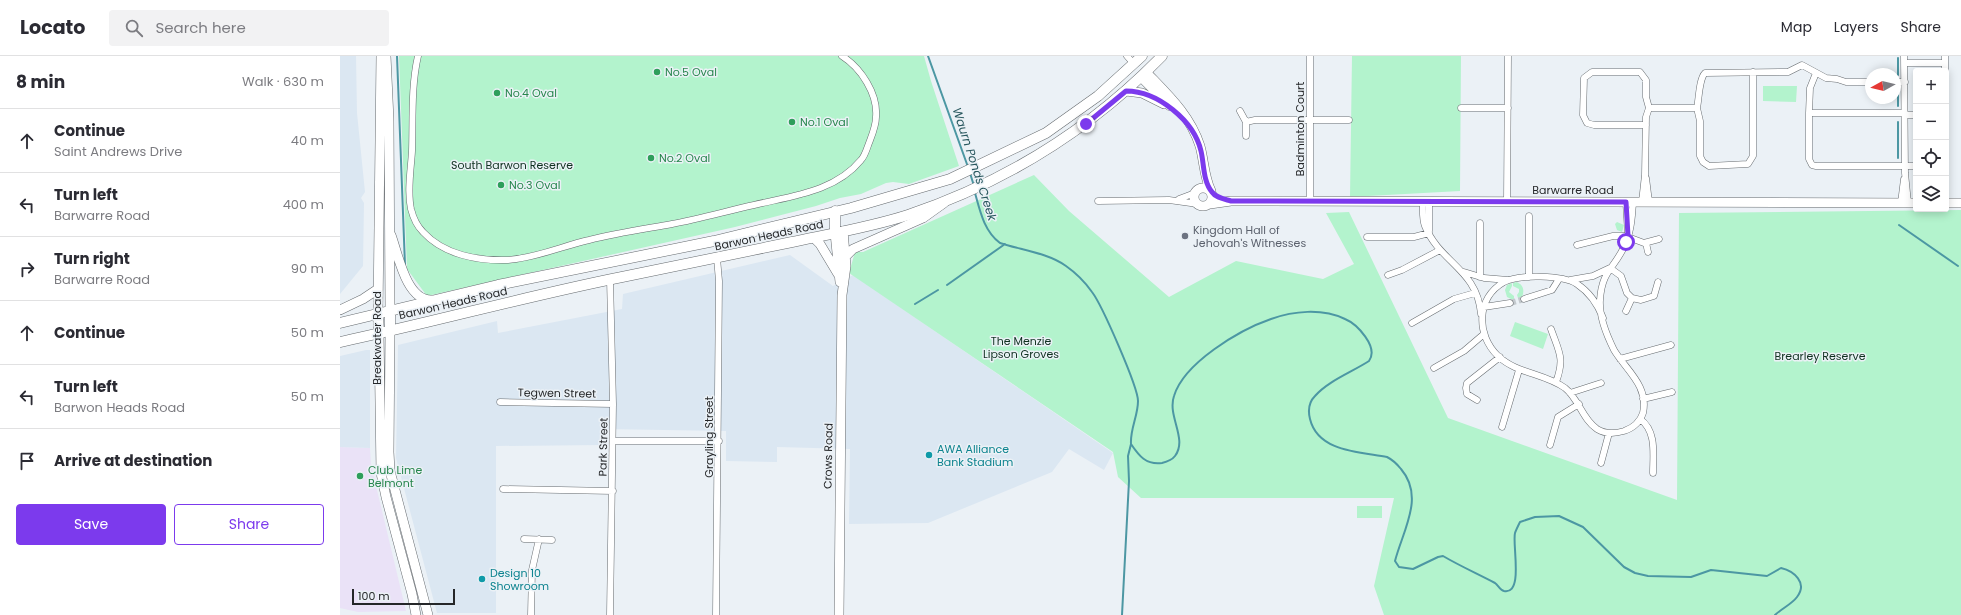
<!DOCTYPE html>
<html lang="en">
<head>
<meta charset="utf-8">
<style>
	body { margin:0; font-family:Poppins,sans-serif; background:#f2f2f3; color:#2b2b33 }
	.controls { position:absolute; right:12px; top:12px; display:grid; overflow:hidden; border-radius:4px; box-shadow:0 2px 10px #0003 }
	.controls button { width:36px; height:36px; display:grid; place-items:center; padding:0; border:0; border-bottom:1px solid #e1e1e2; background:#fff; color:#2b2b33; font:20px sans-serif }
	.compass { position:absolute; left:1525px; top:12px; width:36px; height:36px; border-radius:50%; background:#fff; box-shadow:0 2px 10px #0003; rotate:262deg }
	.scale { position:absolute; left:12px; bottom:10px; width:103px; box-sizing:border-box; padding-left:4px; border:2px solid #252729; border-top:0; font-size:11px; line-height:14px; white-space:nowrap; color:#252729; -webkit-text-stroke:3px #ebf1f6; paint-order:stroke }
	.stop { position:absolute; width:12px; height:12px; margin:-9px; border:3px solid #7c3aed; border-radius:50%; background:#fff }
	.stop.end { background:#7c3aed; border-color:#fff; box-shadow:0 1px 4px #0008 }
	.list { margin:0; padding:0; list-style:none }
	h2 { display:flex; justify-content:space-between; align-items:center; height:52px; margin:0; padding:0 16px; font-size:17px }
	h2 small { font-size:13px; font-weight:400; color:#7c7c81 }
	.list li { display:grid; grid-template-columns:26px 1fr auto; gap:12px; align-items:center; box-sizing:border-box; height:64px; padding:0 16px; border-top:1px solid #e1e1e2 }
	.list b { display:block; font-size:15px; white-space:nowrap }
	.list p { margin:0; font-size:13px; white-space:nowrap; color:#7c7c81 }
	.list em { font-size:13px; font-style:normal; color:#7c7c81 }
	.actions { display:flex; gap:8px; padding:12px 16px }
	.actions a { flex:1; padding:9px 0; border:1px solid #7c3aed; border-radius:4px; text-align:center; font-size:14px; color:#7c3aed }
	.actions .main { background:#7c3aed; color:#fff }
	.icon { flex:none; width:22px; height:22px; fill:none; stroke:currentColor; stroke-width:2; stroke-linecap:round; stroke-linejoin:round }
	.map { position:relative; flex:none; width:1621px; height:559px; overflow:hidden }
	header { display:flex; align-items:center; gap:24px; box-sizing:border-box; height:56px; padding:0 20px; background:#fff; border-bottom:1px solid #e1e1e2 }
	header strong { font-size:19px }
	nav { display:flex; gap:22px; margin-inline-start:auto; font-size:14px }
	.search { width:280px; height:36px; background:#f2f2f3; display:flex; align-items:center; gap:10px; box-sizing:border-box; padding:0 14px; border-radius:4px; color:#7c7c81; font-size:15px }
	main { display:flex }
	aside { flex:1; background:#fff }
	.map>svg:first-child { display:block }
</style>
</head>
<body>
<header>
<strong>Locato</strong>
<div class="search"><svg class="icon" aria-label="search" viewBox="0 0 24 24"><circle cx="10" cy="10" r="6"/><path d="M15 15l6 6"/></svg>Search here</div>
<nav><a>Map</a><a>Layers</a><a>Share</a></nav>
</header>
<main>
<aside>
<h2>8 min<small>Walk · 630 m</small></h2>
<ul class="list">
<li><svg class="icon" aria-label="ahead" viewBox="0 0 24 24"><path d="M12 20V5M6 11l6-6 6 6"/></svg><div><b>Continue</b><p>Saint Andrews Drive</p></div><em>40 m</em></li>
<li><svg class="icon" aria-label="left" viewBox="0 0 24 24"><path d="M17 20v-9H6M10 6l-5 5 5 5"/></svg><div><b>Turn left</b><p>Barwarre Road</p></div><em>400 m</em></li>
<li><svg class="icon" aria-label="right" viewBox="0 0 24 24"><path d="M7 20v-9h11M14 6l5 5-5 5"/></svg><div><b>Turn right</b><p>Barwarre Road</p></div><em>90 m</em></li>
<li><svg class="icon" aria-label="ahead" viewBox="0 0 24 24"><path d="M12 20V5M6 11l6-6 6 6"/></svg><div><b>Continue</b></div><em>50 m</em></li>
<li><svg class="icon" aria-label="left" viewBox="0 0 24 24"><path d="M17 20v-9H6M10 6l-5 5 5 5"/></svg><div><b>Turn left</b><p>Barwon Heads Road</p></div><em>50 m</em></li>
<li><svg class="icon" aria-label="arrive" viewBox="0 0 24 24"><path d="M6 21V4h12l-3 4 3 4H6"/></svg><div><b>Arrive at destination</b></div></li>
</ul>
<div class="actions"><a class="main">Save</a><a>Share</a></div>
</aside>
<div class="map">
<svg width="1621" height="559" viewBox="0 0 1621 559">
	<rect width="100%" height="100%" fill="#ebf1f6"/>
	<path fill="#eae2f7" d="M0 391 30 392 31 409 66 555 18 556 0 552Z"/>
	<path fill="#dbe7f2" d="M0 0H16L17 57 25 136 21 142 24 147 23 210 0 238Z
		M450 199 493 230 513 219 773 397 764 414 729 393 712 416 588 467 509 468 510 393 437 391V406L386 405V375L262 373V389L156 390V557H97L56 402 58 289 157 265 158 277 282 253 283 238Z
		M26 294H30V392L0 391V300Z"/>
	<path fill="#b3f3cd" d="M59 0H584L591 25 619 110 569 128 553 126 546 127 521 138 500 142 476 150 395 171 87 240 67 213Z
		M1012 0H1121L1120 135 1010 141Z
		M1423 30H1457L1456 46 1423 45Z
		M694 119 729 155 829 241 896 205 983 223 1014 208 986 157 1009 156 1108 362 1337 444 1339 157 1621 154V559H1044L1034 530 1054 442H801L778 421 773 396 509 217 515 196H523Z
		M1277 166 1284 169 1282 176 1277 174 1275 168Z
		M1176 226C1183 228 1185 234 1182 241L1178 242 1177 239 1179 236V233L1173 230V227Z
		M1172 227V230L1169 236 1174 240V243H1171L1167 241 1165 234 1167 229Z
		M1175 266 1208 278 1203 293 1170 280Z
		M1017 450H1042V462H1017Z"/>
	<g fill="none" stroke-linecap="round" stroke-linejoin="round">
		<path stroke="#4c97a3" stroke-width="2" d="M57 0 65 209
			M588 0 628 111
			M1558 2V19
			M1558 32V50
			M1558 102V66
			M630 117 634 130
			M635 137C640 155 644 175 660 187 681 194 708 197 726 210 736 217 745 226 752 236 762 249 798 331 798 345 798 360 790 373 791 388 799 400 806 409 822 407 826 406 832 404 835 400 848 383 827 360 834 340 844 307 899 274 931 263 953 255 982 252 1005 263 1017 268 1039 291 1029 305 1012 316 988 325 975 340 969 346 968 355 970 363 978 396 1020 396 1047 401 1053 404 1057 408 1061 413 1085 441 1063 474 1055 505L1059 511 1073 513 1098 501 1103 500C1120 510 1138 518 1155 527 1158 529 1160 534 1164 535 1184 539 1172 488 1175 477 1176 474 1178 470 1180 466L1195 461 1219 460 1243 471 1284 511 1295 517 1308 520 1351 521 1371 514 1427 520 1441 512C1454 515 1468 527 1457 541 1452 548 1441 553 1435 559
			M1559 169 1618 210
			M607 229 665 188
			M575 248 598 234
			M782 559 789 425 788 400 791 388"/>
		<path stroke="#c3c9cd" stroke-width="6" stroke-dasharray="6 3" stroke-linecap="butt" d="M1170 247 1184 243"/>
		<g stroke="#666b6f" stroke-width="7">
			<path id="street" d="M78 0C71 30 73 64 72 95 71 113 67 135 71 153 73 161 77 170 83 176 104 199 138 205 168 204 195 202 223 190 249 184 276 177 304 173 332 168 359 163 387 155 414 149 451 140 495 136 521 104 525 100 527 92 529 87 532 79 536 70 536 61 538 38 521 12 502 0
				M787 0 794 8
				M1564 0 1565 117 1568 147
				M1605 0V15
				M1565 7H1605
				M1555 26H1565
				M1121 52H1168
				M1357 52 1360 65V100L1363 106 1369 110 1408 108 1413 100V16
				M900 55 906 66V80
				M1469 57 1470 32 1476 17
				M1565 57H1469V103L1472 109 1476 110H1576
				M1565 59H1576
				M906 66 915 64H1009
				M1306 69H1254L1247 67 1243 59 1244 22 1252 16H1300L1306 24V41L1309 52
				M1306 122 1309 146
				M839 143 855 137
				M758 145 829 144 858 148
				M970 145V0
				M1083 145C1083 153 1082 163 1085 170 1100 207 1137 213 1141 258
				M1167 146 1168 0
				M1286 146 1288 177
				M1302 146 1305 119 1306 61 1309 52H1357C1359 43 1359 23 1365 17L1448 16 1462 9 1486 22 1497 23 1506 26H1531
				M1561 147 1564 123
				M1189 160V221
				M1089 175V146
				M1027 181H1074L1089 177
				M1288 181 1304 187 1319 183
				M1306 187 1308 196
				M1237 189 1273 180H1288
				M1124 216 1144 222 1168 224
				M1048 219 1062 214 1100 194
				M1140 221V167
				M1230 224 1253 220 1270 212 1281 220 1287 237 1292 242 1301 244 1314 240 1318 226
				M1184 243 1212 234 1219 223
				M1144 251 1170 247
				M1286 255 1292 242
				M1263 262C1258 249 1249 236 1237 228 1223 219 1179 218 1164 226 1136 242 1136 279 1158 300 1177 318 1204 317 1225 332 1239 343 1242 363 1257 373 1265 378 1274 378 1284 375 1293 372 1300 366 1303 357 1309 330 1286 314 1274 294 1267 280 1259 259 1260 244 1262 215 1273 214 1284 191 1291 177 1292 162 1293 146
				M1072 267 1114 243 1135 237
				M1211 273C1219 296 1225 302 1216 326
				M1280 303 1331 289
				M1094 312 1124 295 1144 278
				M1230 337 1261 327
				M1303 343 1332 336
				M1137 344 1127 338 1126 332 1127 327 1160 301
				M160 346 273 348
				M1300 363C1317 375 1313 399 1313 417
				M1162 371 1179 314
				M273 385H379
				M1210 389 1218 361 1239 348
				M1261 407 1269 377
				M163 433 273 435
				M184 483 212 484
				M191 559 192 514 199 483
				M270 559 273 348 270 223
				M376 559 379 225 377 202"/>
		</g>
		<g stroke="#666b6f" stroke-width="10">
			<path id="secondary" d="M46 0 49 64 50 255
				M806 16C828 39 850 59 860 90 864 104 864 121 871 135
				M801 21 830 50
				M786 35 802 37 824 48
				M854 141a9 9 0 1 1 18 0a9 9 0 1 1-18 0Z
				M1606 147H1621
				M870 148 891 145 1576 147
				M495 177 500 226
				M51 179C58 198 66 244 91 244
				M474 182 480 188 498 218
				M505 201 513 193 583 162 604 147
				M0 254 23 243 38 233
				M38 257 41 0
				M50 275 49 396 50 415 88 559
				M39 277 41 417 46 441 72 538 76 559
				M499 559 502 239 506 210 503 175"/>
		</g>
		<g stroke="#666b6f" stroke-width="11">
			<path id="primary" d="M495 155V177
				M50 255V275
				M38 257 39 277
				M0 267 158 229 374 185 511 152 610 123 706 77 758 40 802 0
				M0 286C94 266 187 240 282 221 338 209 395 198 452 186 490 178 531 171 568 159 666 126 750 74 822 0"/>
		</g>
		<use href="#street" stroke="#fff" stroke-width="6"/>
		<use href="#secondary" stroke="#fff" stroke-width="9"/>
		<use href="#primary" stroke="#fff" stroke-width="10"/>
	</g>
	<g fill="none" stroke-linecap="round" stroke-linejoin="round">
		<path stroke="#7c3aed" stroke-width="5" d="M746 68 786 35C818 35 854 65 861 95 864 107 863 126 872 136 876 142 884 143 891 145L1286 146 1288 180 1286 186"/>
	</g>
	<g fill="#2e9e5b" stroke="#ebf1f6" stroke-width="1.5">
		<circle cx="317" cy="16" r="4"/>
		<circle cx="157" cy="37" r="4"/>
		<circle cx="452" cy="66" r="4"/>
		<circle cx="311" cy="102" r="4"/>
		<circle cx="161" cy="129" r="4"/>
		<circle cx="20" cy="420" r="4"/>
	</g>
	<circle fill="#6b7280" stroke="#ebf1f6" stroke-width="1.5" cx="845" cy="180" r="4"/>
	<g fill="#0f9aa8" stroke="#ebf1f6" stroke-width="1.5">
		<circle cx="589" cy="399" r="4"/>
		<circle cx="142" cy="523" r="4"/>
	</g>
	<g text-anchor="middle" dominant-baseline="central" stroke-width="3" stroke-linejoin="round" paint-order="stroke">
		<g font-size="11" fill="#27864d" stroke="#ebf1f6" text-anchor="start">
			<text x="325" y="16">No.5 Oval</text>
			<text x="165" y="37">No.4 Oval</text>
			<text x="460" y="66">No.1 Oval</text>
			<text x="319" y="102">No.2 Oval</text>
			<text x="169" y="129">No.3 Oval</text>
			<text x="28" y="414">Club Lime<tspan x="28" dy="13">Belmont</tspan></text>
		</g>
		<g font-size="11" fill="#252729" stroke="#ebf1f6">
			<text transform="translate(960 73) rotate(-90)">Badminton Court</text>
			<text x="1233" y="134">Barwarre Road</text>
			<text transform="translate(429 179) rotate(-12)">Barwon Heads Road</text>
			<text transform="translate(113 247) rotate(-13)">Barwon Heads Road</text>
			<text transform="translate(37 282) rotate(-90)">Breakwater Road</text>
			<text transform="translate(217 337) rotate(1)">Tegwen Street</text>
			<text transform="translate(369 381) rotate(-90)">Grayling Street</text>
			<text transform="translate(263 391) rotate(-89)">Park Street</text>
			<text transform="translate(488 400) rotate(-89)">Crows Road</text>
		</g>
		<g font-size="11" fill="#0f3120" stroke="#ebf1f6">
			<text x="172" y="109">South Barwon Reserve</text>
			<text x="681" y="285">The Menzie<tspan x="681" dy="13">Lipson Groves</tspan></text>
			<text x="1480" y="300">Brearley Reserve</text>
		</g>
		<g font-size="11" fill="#5b616d" stroke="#ebf1f6" text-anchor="start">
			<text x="853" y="174">Kingdom Hall of<tspan x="853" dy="13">Jehovah's Witnesses</tspan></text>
		</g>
		<g font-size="11" fill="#0d838f" stroke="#ebf1f6" text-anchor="start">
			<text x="597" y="393">AWA Alliance<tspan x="597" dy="13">Bank Stadium</tspan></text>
			<text x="150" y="517">Design 10<tspan x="150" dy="13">Showroom</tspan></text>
		</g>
		<g font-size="12" font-style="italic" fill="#28575e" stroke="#ebf1f6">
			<text transform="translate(635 108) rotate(72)">Waurn Ponds Creek</text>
		</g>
	</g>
</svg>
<div class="controls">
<button>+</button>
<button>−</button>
<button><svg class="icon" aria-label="locate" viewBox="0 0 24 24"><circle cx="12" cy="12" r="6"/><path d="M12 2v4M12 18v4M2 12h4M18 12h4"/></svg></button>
<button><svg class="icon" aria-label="layers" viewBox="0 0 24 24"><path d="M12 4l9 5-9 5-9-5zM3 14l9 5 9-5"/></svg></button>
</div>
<svg class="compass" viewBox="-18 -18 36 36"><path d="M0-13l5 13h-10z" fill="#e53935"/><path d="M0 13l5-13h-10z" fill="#7c7c81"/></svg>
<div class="scale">100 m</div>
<div class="stop" style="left:1286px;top:186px"></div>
<div class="stop end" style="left:746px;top:68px"></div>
</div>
</main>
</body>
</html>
